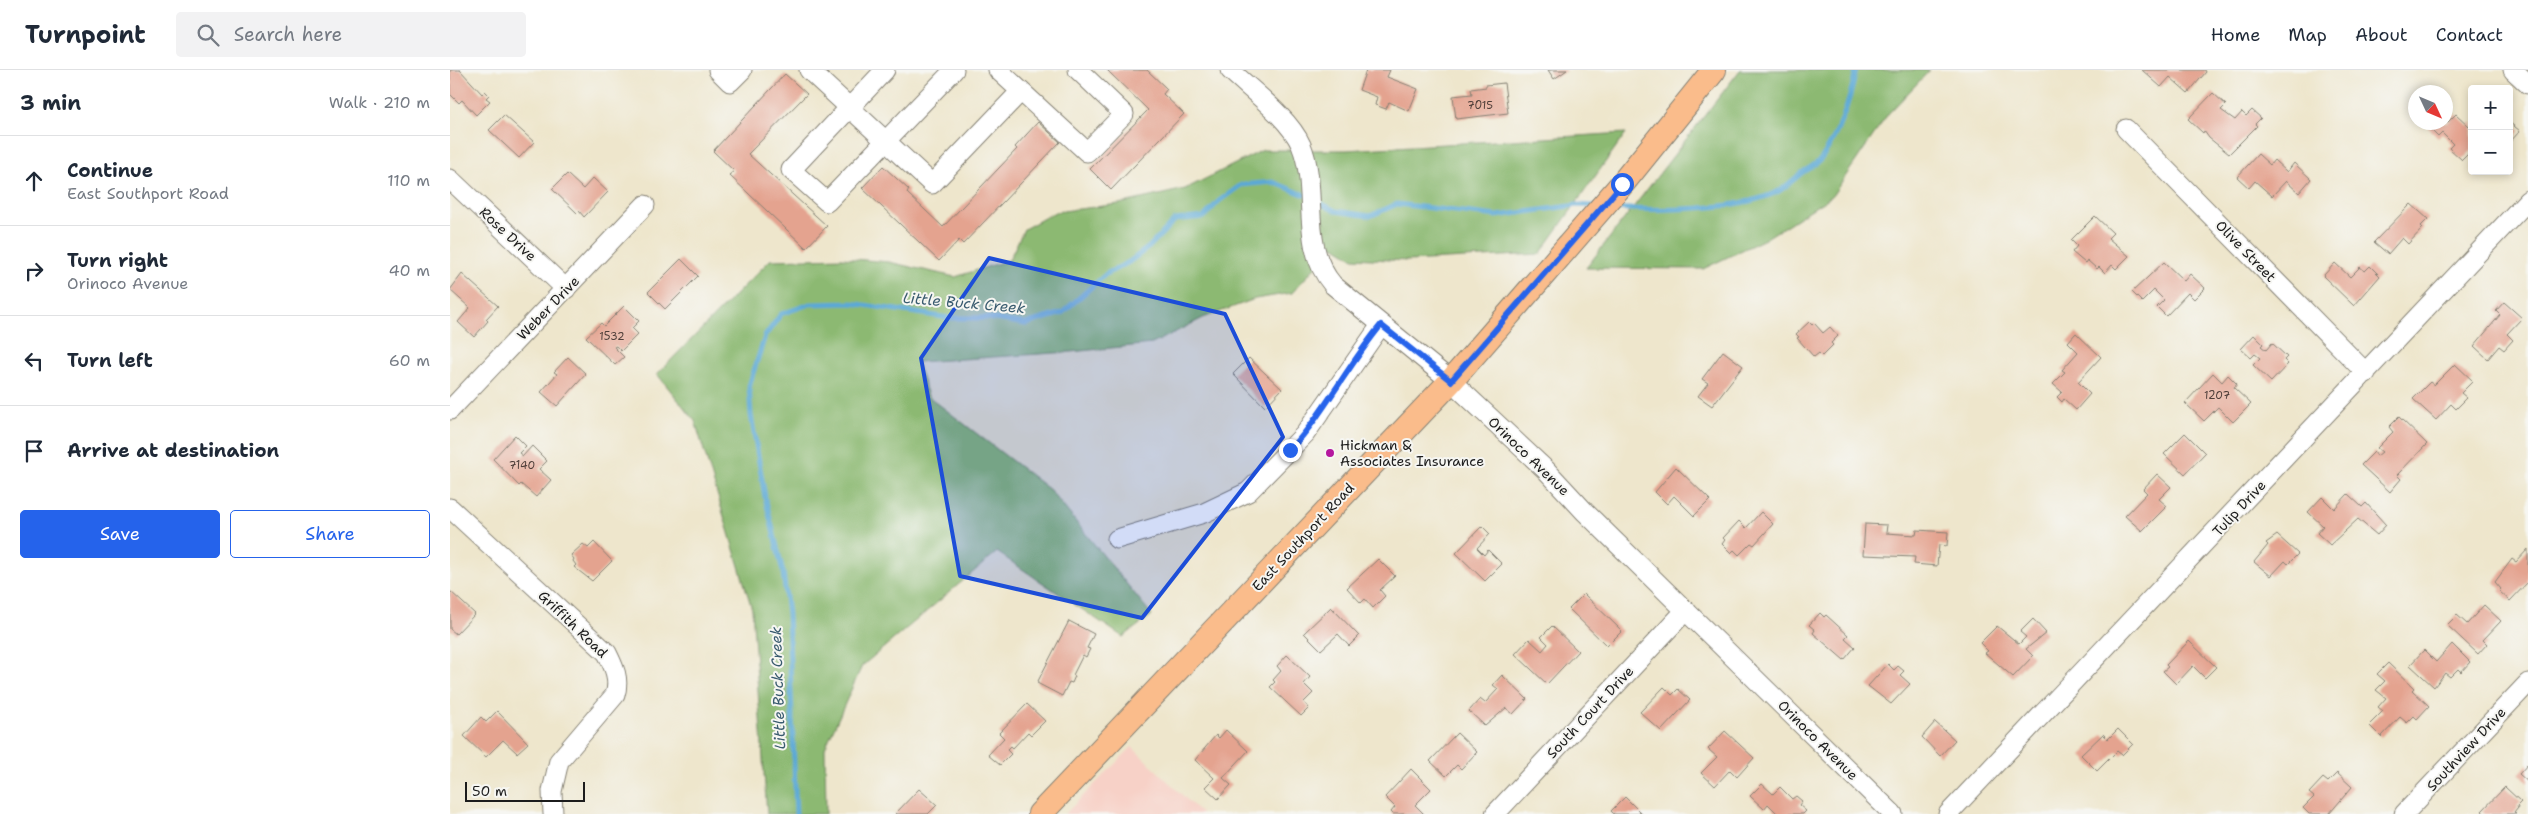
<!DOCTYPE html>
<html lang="en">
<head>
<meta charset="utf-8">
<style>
	body { margin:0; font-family:"Shantell Sans",sans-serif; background:#f2f2f3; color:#1f2937 }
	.controls { position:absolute; right:15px; top:15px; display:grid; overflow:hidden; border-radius:5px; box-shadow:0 2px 8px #0003 }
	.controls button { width:45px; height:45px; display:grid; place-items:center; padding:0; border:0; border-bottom:1px solid #e0e1e3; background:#fff; color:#1f2937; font:25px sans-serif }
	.compass { position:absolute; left:1958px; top:15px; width:45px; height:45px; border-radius:50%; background:#fff; box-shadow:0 2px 8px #0003; rotate:134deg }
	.scale { position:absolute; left:15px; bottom:12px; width:120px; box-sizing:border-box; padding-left:5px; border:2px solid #1c1c1c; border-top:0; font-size:14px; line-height:18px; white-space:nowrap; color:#1c1c1c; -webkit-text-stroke:4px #f6f6f2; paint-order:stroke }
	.stop { position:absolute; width:15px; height:15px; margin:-11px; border:4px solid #2563eb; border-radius:50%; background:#fff }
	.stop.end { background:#2563eb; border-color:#fff; box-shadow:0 1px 5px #0008 }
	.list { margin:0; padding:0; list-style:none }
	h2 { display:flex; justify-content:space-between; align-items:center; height:65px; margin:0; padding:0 20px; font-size:21px }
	h2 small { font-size:16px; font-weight:400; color:#747a83 }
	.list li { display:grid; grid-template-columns:32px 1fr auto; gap:15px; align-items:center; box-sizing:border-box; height:90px; padding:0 20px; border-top:1px solid #e0e1e3 }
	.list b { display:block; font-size:19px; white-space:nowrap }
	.list p { margin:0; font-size:16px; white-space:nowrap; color:#747a83 }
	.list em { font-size:16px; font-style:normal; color:#747a83 }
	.actions { display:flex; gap:10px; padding:15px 20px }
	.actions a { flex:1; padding:11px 0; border:1px solid #2563eb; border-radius:5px; text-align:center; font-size:18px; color:#2563eb }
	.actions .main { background:#2563eb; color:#fff }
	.icon { flex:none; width:28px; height:28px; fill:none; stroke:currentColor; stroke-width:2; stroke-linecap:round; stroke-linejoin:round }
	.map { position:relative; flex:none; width:2078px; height:744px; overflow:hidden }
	header { display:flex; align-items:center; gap:30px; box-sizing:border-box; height:70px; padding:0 25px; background:#fff; border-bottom:1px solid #e0e1e3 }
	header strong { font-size:24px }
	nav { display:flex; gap:28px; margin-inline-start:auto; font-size:18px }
	.search { width:350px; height:45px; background:#f2f2f3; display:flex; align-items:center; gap:12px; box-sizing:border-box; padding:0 18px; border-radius:5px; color:#747a83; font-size:19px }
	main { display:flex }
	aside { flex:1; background:#fff }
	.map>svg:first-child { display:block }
</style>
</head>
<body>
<header>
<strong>Turnpoint</strong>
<div class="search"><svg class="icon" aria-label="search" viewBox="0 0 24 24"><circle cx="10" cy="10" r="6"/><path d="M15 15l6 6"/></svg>Search here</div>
<nav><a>Home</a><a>Map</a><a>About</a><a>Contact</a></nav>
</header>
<main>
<aside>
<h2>3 min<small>Walk · 210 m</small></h2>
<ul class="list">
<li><svg class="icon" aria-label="ahead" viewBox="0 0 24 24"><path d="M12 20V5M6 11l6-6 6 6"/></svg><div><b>Continue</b><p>East Southport Road</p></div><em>110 m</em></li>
<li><svg class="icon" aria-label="right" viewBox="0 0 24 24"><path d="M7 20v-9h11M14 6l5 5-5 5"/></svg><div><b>Turn right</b><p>Orinoco Avenue</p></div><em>40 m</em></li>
<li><svg class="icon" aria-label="left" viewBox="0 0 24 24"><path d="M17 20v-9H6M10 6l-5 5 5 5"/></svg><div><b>Turn left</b></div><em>60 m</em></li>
<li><svg class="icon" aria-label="arrive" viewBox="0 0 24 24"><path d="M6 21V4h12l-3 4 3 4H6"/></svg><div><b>Arrive at destination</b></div></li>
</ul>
<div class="actions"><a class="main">Save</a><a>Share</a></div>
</aside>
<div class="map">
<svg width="2078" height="744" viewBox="0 0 2078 744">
	<rect width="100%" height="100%" fill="#f6f6f2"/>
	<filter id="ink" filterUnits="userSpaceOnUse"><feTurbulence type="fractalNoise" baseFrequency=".02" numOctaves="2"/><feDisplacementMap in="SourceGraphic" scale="10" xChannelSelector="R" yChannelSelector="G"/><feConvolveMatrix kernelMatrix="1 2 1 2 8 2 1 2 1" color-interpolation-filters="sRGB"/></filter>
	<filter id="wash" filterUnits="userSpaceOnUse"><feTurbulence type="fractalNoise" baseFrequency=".0096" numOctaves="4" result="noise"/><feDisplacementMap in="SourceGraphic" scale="20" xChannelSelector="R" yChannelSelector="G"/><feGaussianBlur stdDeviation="1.12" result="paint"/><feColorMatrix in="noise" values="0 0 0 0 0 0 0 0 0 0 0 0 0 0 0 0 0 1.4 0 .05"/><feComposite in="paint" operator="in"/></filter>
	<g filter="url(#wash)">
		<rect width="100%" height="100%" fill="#eee6cc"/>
		<path fill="#f7d1c7" d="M682 677 752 744H615Z"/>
		<path fill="#8cb972" stroke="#546a47" d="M1290 0H1480L1438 44 1382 126 1315 169 1253 199 1136 198Z
			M1176 63 1090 184 958 191 903 188 884 176 842 223 805 229 753 248 702 274 620 282 467 292 478 326 600 420 702 545 673 567 547 482 412 596 375 678 376 744H317L302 539 245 351 207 304 320 190 392 188 439 192 505 207 559 190 574 159 605 142 669 134 735 119 813 80H896Z"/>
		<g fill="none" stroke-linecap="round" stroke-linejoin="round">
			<path stroke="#5ca9d5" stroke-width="5" d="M864 130 886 141 920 146 947 134 1047 146 1127 135 1144 136
				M1162 138C1206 141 1290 141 1329 121 1337 116 1345 108 1353 102 1359 98 1367 94 1371 89 1390 62 1400 31 1406 0
				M346 744 338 544 333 502 315 427 301 345 299 316 315 266 331 244 360 234 401 233 499 248H539L576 254 612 243 656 204 679 192 699 177 725 150 754 147 769 131 791 115 823 112 855 125"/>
		</g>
		<g id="blocks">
			<path fill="#e4a38f" d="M0 0H10L32 24 35 21 39 25 36 28 40 31 26 45 12 30 9 33 0 24Z
				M657 0H697L717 19 713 24 734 44 661 120 640 99 698 40Z
				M916 0H940L937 7 968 19 959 41 939 32 936 39 925 35 927 27 909 20Z
				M1098 0H1117L1104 9Z
				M1692 0H1755L1756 2 1738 23 1720 7 1711 17Z
				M335 4 357 24 298 84 377 156 356 178 279 105 284 101 263 81Z
				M1054 13 1058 43 1006 49 1003 26 1022 24 1021 19 1036 17V15Z
				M1763 23 1776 35 1771 40 1785 50 1792 42 1796 46 1802 40 1811 48 1805 54 1807 56 1779 84 1759 68 1754 61 1753 63 1738 49Z
				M2006 44 2019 56 2022 52V80L2012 90 1999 78 2003 74 1992 63 1988 67 1977 56 1980 52 1997 53Z
				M54 45 84 72 69 88 39 60Z
				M588 52 610 72 513 174 509 170 489 191 412 118 433 96 459 120 457 123 493 157 567 79 565 77Z
				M2059 52 2070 61 2059 73Z
				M1808 84 1820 95 1824 90 1837 102 1844 93 1861 109 1849 123 1836 111 1822 126 1805 111 1799 118 1787 107Z
				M117 104 133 119 143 108 158 122 134 147 129 141 127 143 102 119Z
				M1961 134 1978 149 1971 156 1973 158 1958 174 1952 168 1938 184 1924 172Z
				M1645 146 1663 163 1658 168 1679 186 1666 199 1662 195 1655 203 1649 197 1647 199 1637 190 1635 193 1622 182 1627 176 1621 170Z
				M231 189 248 206 215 239 198 222Z
				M1714 192 1734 211 1740 204 1755 218 1744 229 1738 223 1716 246 1707 237 1714 230 1704 220 1692 232 1682 222Z
				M1885 193 1900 207 1910 197 1915 201 1920 196 1930 206 1904 236 1873 206Z
				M12 204 48 236 36 249 38 251 24 267 8 252 20 238 0 220Z
				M2054 232 2072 248 2057 264 2063 270 2054 280 2049 276 2038 289 2024 276 2050 245 2046 241Z
				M174 236 189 251 182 258 188 264 171 281 166 276 164 277 174 287 165 295 136 267 151 253 154 256Z
				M1359 252 1362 255 1364 253 1373 263 1380 257 1388 266 1381 273 1383 275 1372 286 1369 283 1364 287 1347 268 1349 267 1346 264Z
				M1626 263 1651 287 1628 312 1640 324 1626 340 1614 329 1612 332 1607 327 1612 322 1603 314 1615 302 1612 300 1628 282 1618 272Z
				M1804 265 1813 274 1811 276 1816 280 1822 273 1837 287 1834 290 1838 294 1821 312 1803 295 1810 288 1805 284 1801 288 1791 279Z
				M1273 281 1293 296 1262 336 1248 326 1258 313 1252 309Z
				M118 287 136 304 107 336 91 322 107 304 104 302Z
				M799 288 832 319 815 337 783 304Z
				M2005 294 2023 311 2011 323 2017 328 2006 339 2001 334 1986 350 1963 329 1980 312 1984 315Z
				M1763 303 1772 312 1778 305 1787 314 1784 318 1801 334 1783 352 1768 337 1754 351 1735 333Z
				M1949 347 1977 374 1947 405 1951 409 1940 422 1911 395 1924 382 1927 386 1932 382 1927 378 1943 362 1939 357Z
				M1735 363 1755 383 1735 404 1714 384Z
				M65 365 76 376 69 383 73 386 82 376 97 391 89 399 101 410 86 427 71 414 69 416 43 389Z
				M1226 397 1260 430 1244 446 1224 426 1217 434 1205 422Z
				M1707 404 1721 417 1709 429 1717 436 1692 461 1675 446 1697 423 1693 419Z
				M1898 424 1912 437 1916 433 1936 455 1927 465 1908 449 1880 475 1867 463 1873 456 1858 442 1872 427 1884 439Z
				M1311 442 1323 454 1304 475 1301 473 1289 485 1284 480 1281 483 1272 474 1275 470 1273 468 1289 451 1296 458Z
				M1415 454 1437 455 1436 463 1466 465 1467 460 1498 462 1497 476 1489 475 1487 496 1464 494 1465 487 1413 485Z
				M1032 456 1040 464 1027 478 1034 485 1038 480 1052 494 1035 511 1006 483Z
				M1827 465 1848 484 1838 494 1835 491 1821 506 1804 492 1818 475 1816 473Z
				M144 472 162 491 142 511 124 497 126 495 123 491 124 489 121 485 133 474 138 478Z
				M2078 479V512L2060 531 2049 521 2051 519 2045 512 2062 489 2066 492Z
				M928 489 945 506 930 520 935 526 923 538 915 529 911 533 897 518Z
				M0 521 25 544 6 564 0 559Z
				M1134 524 1172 561 1157 576 1119 539Z
				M2034 535 2051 551 2033 570 2037 574 2028 584 1997 555 2007 545 2017 554Z
				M881 537 909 566 899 576 888 564 871 580 854 563Z
				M1370 543 1374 547 1376 545 1398 565 1395 568 1405 577 1394 590 1363 563 1365 560 1359 555Z
				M1583 549 1596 563 1576 579 1583 586 1563 607 1535 583 1538 581 1530 573 1547 556 1569 574 1576 567 1570 562Z
				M619 551 644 564 637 578 640 579 636 587 633 585 623 605 625 606 622 613 619 612 612 626 587 613Z
				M1102 556 1128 581 1097 614 1065 584 1079 569 1092 581 1098 574 1091 567Z
				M1739 571 1766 597 1755 608 1743 596 1726 614 1713 601 1718 597 1716 595Z
				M2002 574 2020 592 2011 602 2008 599 2000 607 1995 603 1984 617 1960 595 1974 580 1986 592Z
				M837 585 860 607 854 614 863 623 854 632 859 638 851 646 820 617 825 612 823 610 831 601 827 596Z
				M1938 593 1964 618 1962 620 1979 636 1967 649 1964 646 1957 653 1950 647 1931 667 1919 655 1933 641 1928 637 1936 628 1926 620 1935 611 1927 604Z
				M1438 594 1444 600 1448 596 1454 601 1450 605 1460 614 1441 634 1418 616Z
				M1052 605 1077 629 1063 644 1056 638 1035 656 1019 641 1030 629 1035 633 1048 619 1043 615Z
				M1214 617 1222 625 1228 619 1240 630 1211 661 1190 642Z
				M577 634 595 651 581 665 578 662 563 678 561 676 557 680 561 684 550 695 538 685 554 668 549 663Z
				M47 641 78 673 67 683 53 670 36 687 14 666 31 647 36 652Z
				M1485 652 1505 670 1490 686 1472 667Z
				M1668 659 1683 674 1672 685 1667 681 1647 701 1631 685 1653 664 1658 669Z
				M776 660 798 681 773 708 781 715 768 729 755 717 764 708 745 690 766 665 769 668Z
				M1275 661 1304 688 1287 707 1280 700 1265 716 1251 703 1267 687 1258 679Z
				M1007 663 1027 682 1011 699 1007 695 996 706 980 691Z
				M2078 694V712L2069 704Z
				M961 699 981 719 965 735 974 744H943L941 742 945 737 935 727Z
				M1887 703 1902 717 1879 744H1859L1853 738 1864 727 1859 723 1873 708 1878 712Z
				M1312 714 1323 724 1330 717 1342 729 1346 726 1352 731 1349 735 1356 741 1353 744H1328L1318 734 1314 739 1300 726Z
				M2055 717 2071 732 2067 736 2068 738 2064 743 2066 744H2035L2032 741Z
				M469 719 487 735 478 744H445Z
				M1175 727 1192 744H1164L1161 741Z"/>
		</g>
	</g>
	<g filter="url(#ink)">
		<use href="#blocks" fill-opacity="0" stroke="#858174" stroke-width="1"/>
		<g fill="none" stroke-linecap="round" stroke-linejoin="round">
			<g stroke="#858174" stroke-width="21">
				<path id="minor" d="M268 0 280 12 292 0
					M359 0 482 114 571 21
					M435 0 341 100 377 132 504 0
					M548 0 637 82 674 44 628 0
					M780 0C802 21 839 48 851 75 870 121 848 174 883 215L1001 311 1096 400 1135 442 1443 744
					M2063 0 2078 14
					M1676 59 1916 303
					M0 109 116 219
					M0 340 195 135
					M0 438 157 583C164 597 170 609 165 625L109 691 102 721 103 744
					M667 469 754 443 798 422 855 364 931 255
					M1045 744 1236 540
					M1498 744 2078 130
					M1954 744 2078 613"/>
			</g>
			<g stroke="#858174" stroke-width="26">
				<path id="major" d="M590 744 1001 311 1172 114 1264 0"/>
			</g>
			<use href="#minor" stroke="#fff" stroke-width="19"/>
			<use href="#major" stroke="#fabc8b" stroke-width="24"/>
		</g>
	</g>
	<g fill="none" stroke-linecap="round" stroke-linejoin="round" filter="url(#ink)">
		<path stroke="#2563eb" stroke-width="6" d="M840 380C875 342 898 295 931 255L1001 311 1172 114"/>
	</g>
	<path fill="#1d4ed8" fill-opacity="0.2" stroke="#1d4ed8" stroke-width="4" stroke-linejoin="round" d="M539 188 775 244 833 367 692 548 510 506 471 288Z"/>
	<circle fill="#b5179e" stroke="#f6f6f2" stroke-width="2" cx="880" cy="383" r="5"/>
	<g text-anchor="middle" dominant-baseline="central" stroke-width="4" stroke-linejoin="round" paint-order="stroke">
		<g font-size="11" fill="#4e3e39">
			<text x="1030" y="35">7015</text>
			<text x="162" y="266">1532</text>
			<text x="1767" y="325">1207</text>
			<text x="72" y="395">7140</text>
		</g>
		<g font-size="14" fill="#1c1c1c" stroke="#f6f6f2">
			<text transform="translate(58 164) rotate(43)">Rose Drive</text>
			<text transform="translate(1796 181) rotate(46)">Olive Street</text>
			<text transform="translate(98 238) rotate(-46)">Weber Drive</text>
			<text transform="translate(1079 386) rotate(44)">Orinoco Avenue</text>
			<text transform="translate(1789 438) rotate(-47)">Tulip Drive</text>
			<text transform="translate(853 467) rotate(-47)">East Southport Road</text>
			<text transform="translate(123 554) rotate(44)">Griffith Road</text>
			<text transform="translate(1140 642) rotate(-47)">South Court Drive</text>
			<text transform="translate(1368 670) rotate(45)">Orinoco Avenue</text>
			<text transform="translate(2016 679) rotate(-47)">Southview Drive</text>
		</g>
		<g font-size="14" fill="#1c1c1c" stroke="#f6f6f2" text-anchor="start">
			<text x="890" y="375">Hickman &amp;<tspan x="890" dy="16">Associates Insurance</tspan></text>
		</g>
		<g font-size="15" font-style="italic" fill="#395b6f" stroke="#f6f6f2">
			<text transform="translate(514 233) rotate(5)">Little Buck Creek</text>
			<text transform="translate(328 618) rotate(-92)">Little Buck Creek</text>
		</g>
	</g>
</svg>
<div class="controls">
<button>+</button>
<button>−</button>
</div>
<svg class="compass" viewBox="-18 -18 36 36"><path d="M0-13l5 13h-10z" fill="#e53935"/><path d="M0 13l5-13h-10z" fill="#747a83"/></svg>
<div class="scale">50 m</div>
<div class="stop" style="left:1172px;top:114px"></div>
<div class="stop end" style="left:840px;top:380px"></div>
</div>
</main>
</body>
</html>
